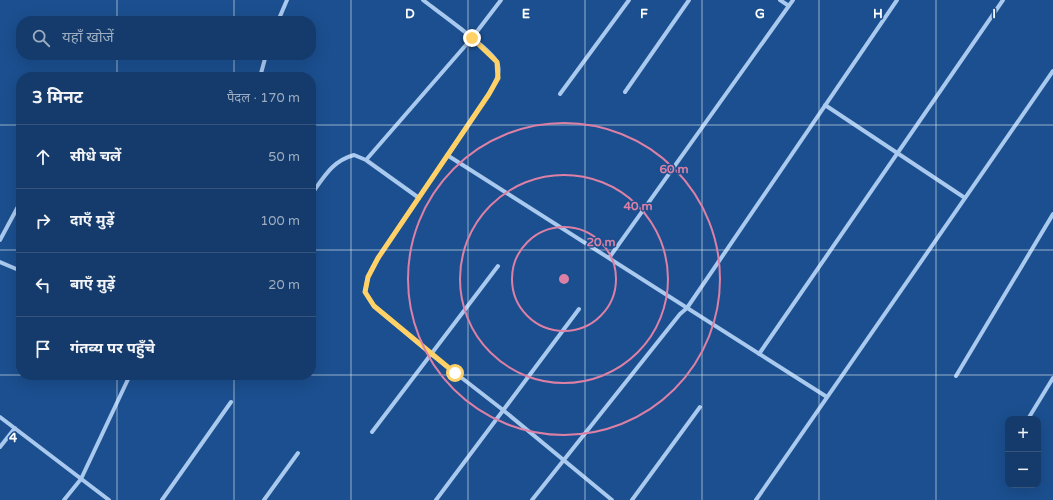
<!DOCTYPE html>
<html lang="hi">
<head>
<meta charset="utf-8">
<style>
	body { margin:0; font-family:"Varela Round","Noto Sans Devanagari",sans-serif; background:#214673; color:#f1f3f6 }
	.controls { position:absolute; right:12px; bottom:12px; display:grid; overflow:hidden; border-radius:8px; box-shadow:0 4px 16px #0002 }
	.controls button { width:36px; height:36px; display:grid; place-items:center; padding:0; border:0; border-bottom:1px solid #33557e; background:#143b6b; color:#f1f3f6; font:20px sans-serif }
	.stop { position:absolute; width:12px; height:12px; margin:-9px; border:3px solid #ffd166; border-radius:50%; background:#fff }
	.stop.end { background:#ffd166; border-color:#fff; box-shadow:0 1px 4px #0008 }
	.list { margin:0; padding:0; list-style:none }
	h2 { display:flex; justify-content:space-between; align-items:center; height:52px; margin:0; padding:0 16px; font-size:17px }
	h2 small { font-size:13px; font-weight:400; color:#9dadc1 }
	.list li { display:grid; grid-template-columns:26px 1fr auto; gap:12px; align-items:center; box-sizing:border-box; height:64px; padding:0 16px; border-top:1px solid #33557e }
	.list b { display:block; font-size:15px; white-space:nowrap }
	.list em { font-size:13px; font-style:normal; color:#9dadc1 }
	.icon { flex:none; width:22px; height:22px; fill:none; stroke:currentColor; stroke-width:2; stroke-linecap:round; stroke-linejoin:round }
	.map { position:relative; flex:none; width:1053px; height:500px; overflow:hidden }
	.search { position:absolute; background:#143b6b; box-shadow:0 4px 16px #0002; left:16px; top:16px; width:300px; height:44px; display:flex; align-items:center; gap:10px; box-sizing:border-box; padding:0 14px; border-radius:16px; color:#9dadc1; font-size:15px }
	.panel { position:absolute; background:#143b6b; box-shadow:0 4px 16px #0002; left:16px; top:72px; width:300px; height:308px; border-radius:16px }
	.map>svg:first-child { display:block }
</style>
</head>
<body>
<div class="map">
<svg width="1053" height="500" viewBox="0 0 1053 500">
	<rect width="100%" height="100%" fill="#1b4f8f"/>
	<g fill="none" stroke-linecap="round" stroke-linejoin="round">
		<path stroke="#a9c9ee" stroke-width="4" d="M423 0C437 11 491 49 497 62 502 73 494 84 489 94L378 258 368 277 365 292 374 306 431 354 503 410 612 500
			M780 0 789 6
			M278 21 287 0
			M260 77 266 55
			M625 92 689 0
			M560 94 629 0
			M825 105 965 198
			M447 155 827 397
			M366 160 472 38 501 0
			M311 195C324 177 332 161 354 155L366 160 419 198
			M0 240 21 201
			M609 258 793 0
			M0 262 21 271
			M759 354 1003 0
			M956 376 1053 214
			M0 417 109 500
			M1028 419 1053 378
			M372 432 498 266
			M0 447 15 428
			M64 500 81 479 130 375
			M162 500 231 402
			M264 500 298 453
			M436 500 579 309
			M532 500 680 314 687 308 897 0
			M632 500 700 407
			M756 500 1053 71"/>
	</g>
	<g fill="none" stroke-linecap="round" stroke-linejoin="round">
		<path stroke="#ffd166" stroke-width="5" d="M455 373 374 306 365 292 368 277 378 258 489 94 498 78 497 62 472 38"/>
	</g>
	<path fill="none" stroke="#fff" stroke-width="1" stroke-opacity="0.55" d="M117 0V21M234 0V21M351 0V500M468 0V500M585 0V500M702 0V500M819 0V500M936 0V500M117 55V77M234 55V77M0 125H21M311 125H1053M0 250H21M311 250H1053M0 375H21M21 375H311M117 375V500M234 375V500M311 375H1053"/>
	<g fill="none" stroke="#dd80a5" stroke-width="2">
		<circle cx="564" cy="279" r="52"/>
		<circle cx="564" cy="279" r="104"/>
		<circle cx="564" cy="279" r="156"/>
	</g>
	<g font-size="13" text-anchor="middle" font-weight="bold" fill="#fff" stroke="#1b4f8f" stroke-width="3" stroke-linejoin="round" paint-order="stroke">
		<text x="410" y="18">D</text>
		<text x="526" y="18">E</text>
		<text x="644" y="18">F</text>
		<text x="760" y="18">G</text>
		<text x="878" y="18">H</text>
		<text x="994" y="18">I</text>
		<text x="13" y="442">4</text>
	</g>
	<circle cx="564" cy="279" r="6" fill="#dd80a5" stroke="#1b4f8f" stroke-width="2"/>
	<g font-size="12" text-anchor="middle" font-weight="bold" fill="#dd80a5" stroke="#1b4f8f" stroke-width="3" stroke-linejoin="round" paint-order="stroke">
		<text x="674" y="173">60 m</text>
		<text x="638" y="210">40 m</text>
		<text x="601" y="246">20 m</text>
	</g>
</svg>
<div class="controls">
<button>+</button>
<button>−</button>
</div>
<div class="stop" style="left:455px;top:373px"></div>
<div class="stop end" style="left:472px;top:38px"></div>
<div class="search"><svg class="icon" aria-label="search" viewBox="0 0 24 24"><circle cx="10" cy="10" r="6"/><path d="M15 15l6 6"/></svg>यहाँ खोजें</div>
<section class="panel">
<h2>3 मिनट<small>पैदल · 170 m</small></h2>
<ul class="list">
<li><svg class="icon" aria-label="ahead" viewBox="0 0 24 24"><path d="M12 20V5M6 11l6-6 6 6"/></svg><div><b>सीधे चलें</b></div><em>50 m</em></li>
<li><svg class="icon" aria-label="right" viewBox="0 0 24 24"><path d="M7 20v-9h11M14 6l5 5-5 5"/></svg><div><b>दाएँ मुड़ें</b></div><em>100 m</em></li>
<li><svg class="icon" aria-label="left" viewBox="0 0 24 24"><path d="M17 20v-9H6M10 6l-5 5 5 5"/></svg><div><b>बाएँ मुड़ें</b></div><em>20 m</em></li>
<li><svg class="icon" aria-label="arrive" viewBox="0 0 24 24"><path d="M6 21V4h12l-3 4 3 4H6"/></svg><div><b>गंतव्य पर पहुँचे</b></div></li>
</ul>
</section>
</div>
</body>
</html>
